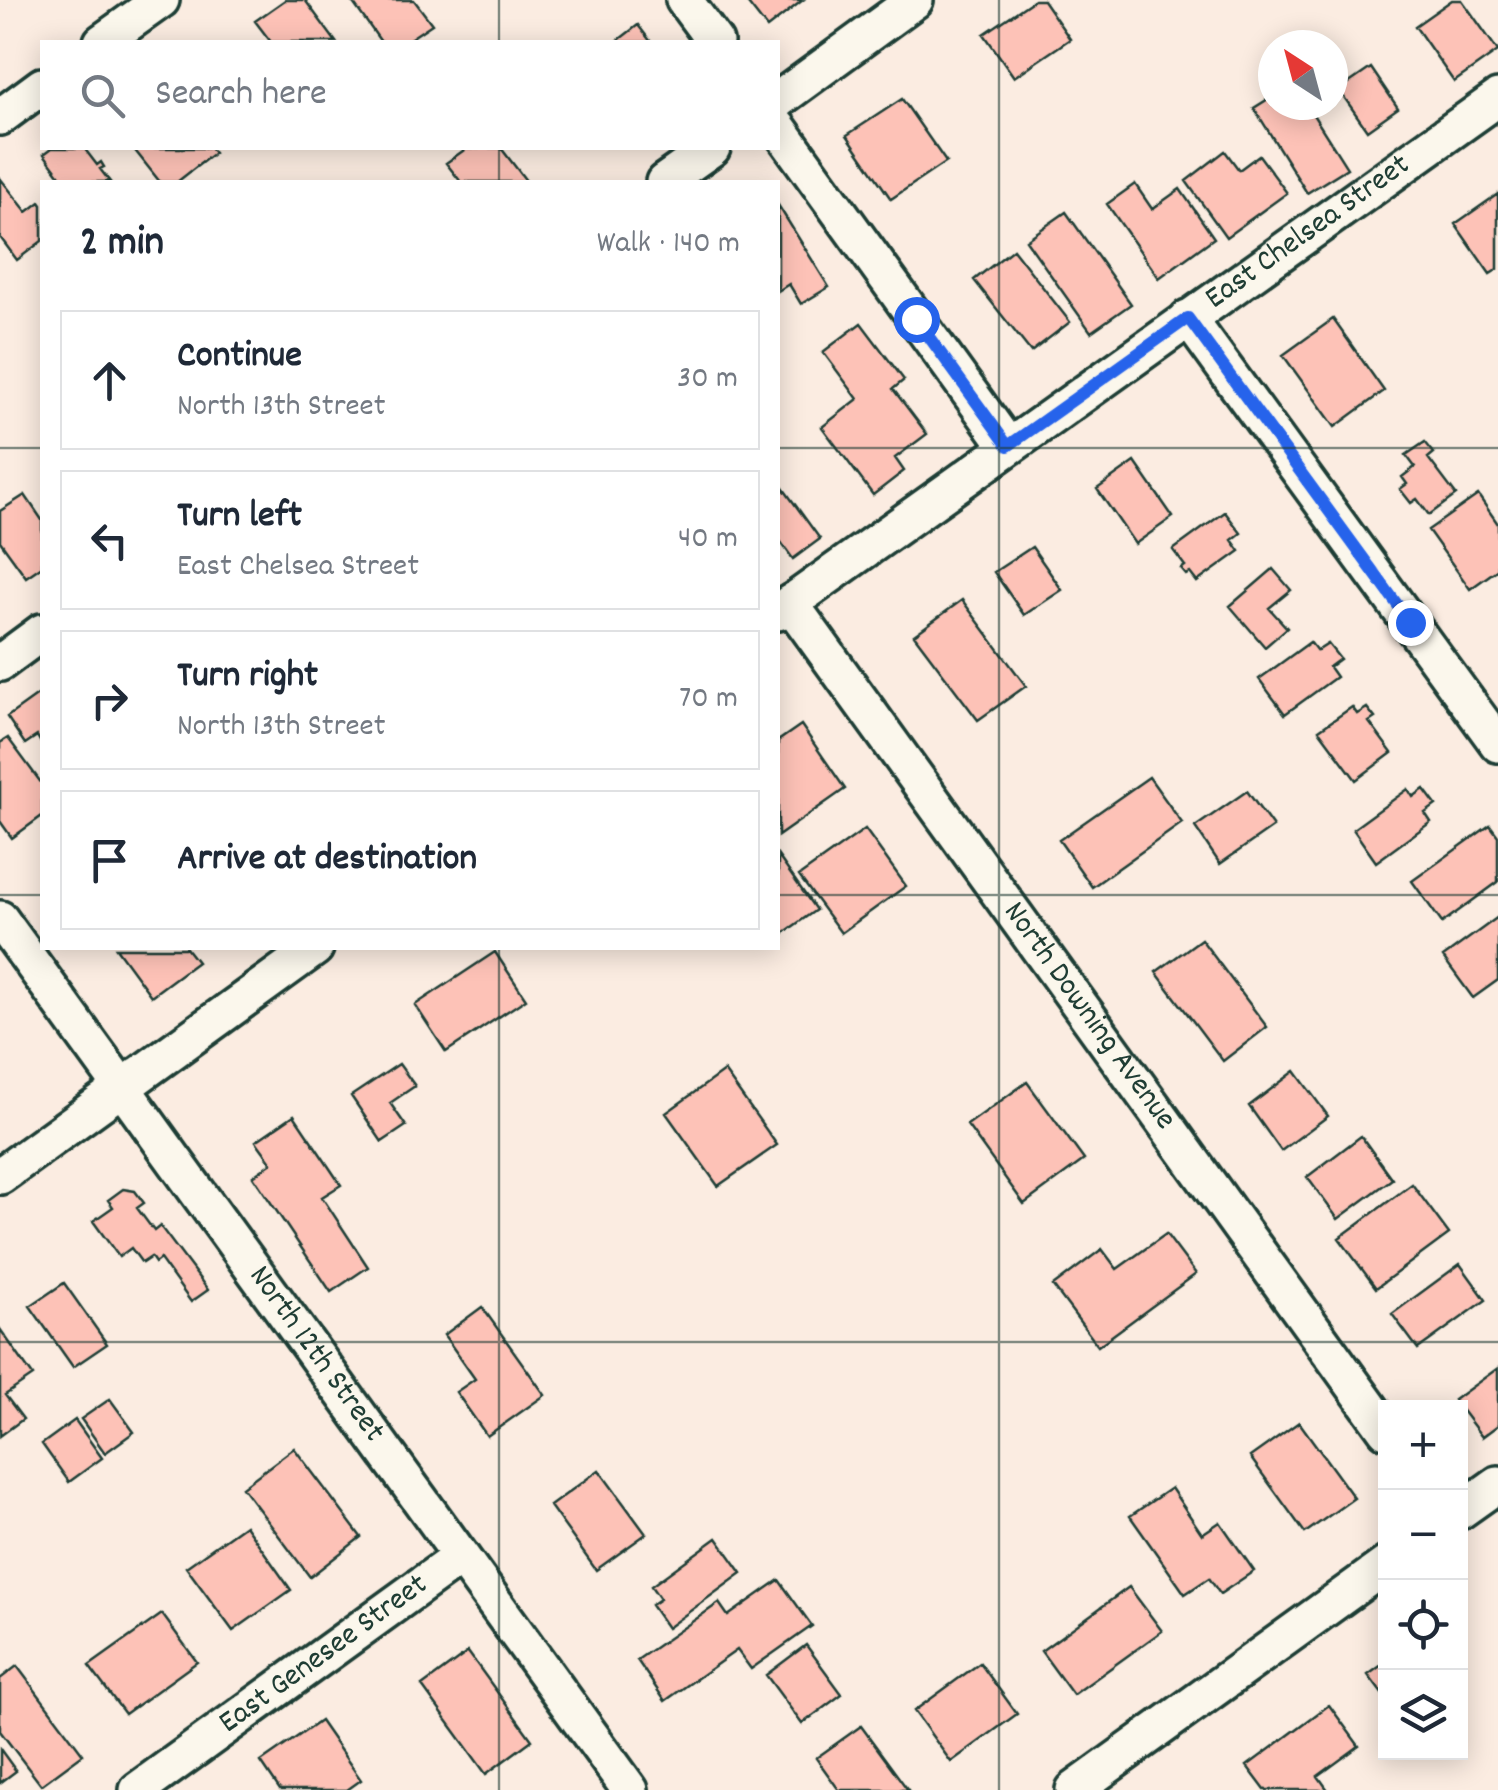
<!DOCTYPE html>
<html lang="en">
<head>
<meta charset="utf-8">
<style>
	body { margin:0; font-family:Dekko,sans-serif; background:#f2f2f3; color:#1f2937 }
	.controls { position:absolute; right:30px; bottom:30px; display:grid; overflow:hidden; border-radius:0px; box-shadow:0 5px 25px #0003 }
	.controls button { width:90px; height:90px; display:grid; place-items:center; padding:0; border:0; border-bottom:2px solid #e0e1e3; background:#fff; color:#1f2937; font:50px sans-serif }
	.compass { position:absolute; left:1258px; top:30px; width:90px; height:90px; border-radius:50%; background:#fff; box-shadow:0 5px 25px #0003; rotate:324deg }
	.stop { position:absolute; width:30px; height:30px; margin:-22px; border:8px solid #2563eb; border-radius:50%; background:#fff }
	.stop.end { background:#2563eb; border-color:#fff; box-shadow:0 2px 10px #0008 }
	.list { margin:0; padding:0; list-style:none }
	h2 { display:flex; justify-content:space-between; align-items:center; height:130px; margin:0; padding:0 40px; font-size:42px }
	h2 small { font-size:32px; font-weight:400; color:#747a83 }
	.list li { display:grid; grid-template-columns:65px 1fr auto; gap:30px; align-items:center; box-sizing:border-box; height:140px; margin:0 20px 20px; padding:0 20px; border:2px solid #e0e1e3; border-radius:0px }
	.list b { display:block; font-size:38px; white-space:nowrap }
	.list p { margin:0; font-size:32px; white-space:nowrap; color:#747a83 }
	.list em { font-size:32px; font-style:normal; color:#747a83 }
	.icon { flex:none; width:55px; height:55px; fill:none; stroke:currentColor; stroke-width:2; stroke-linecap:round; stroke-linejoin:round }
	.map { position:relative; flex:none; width:1498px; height:1790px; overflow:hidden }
	.search { position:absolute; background:#fff; box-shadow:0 5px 25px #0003; left:40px; top:40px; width:740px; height:110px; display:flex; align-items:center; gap:25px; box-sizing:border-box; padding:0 35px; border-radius:0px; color:#747a83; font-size:38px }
	.panel { position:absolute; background:#fff; box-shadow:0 5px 25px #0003; left:40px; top:180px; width:740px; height:770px; border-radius:0px }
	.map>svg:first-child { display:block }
</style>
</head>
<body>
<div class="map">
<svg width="1498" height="1790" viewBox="0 0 1498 1790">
	<rect width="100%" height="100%" fill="#fbece1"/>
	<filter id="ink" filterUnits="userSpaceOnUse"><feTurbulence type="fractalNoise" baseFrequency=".01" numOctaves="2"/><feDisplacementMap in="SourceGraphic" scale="20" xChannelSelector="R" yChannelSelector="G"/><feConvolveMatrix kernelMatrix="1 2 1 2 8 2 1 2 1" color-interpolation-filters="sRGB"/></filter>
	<g filter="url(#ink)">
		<path fill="#fdc2b7" stroke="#1f3d34" stroke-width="2.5" d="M285 0H305L336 42H271L255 21Z
			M351 0H414L432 24 405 42H381Z
			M745 0H803L767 28Z
			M1034 0H1043L1070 39 1014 77 984 34Z
			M1452 0H1462L1498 51 1454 82 1415 26Z
			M638 25 651 42H616Z
			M1371 68 1398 108 1367 130 1339 90Z
			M1273 96V105H1307L1347 168 1307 193 1254 108Z
			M902 99 946 162 891 199 847 135Z
			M52 148H84L97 165 101 162 104 167 100 169 110 182H65L44 154Z
			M133 148H210L214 153 177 182H160Z
			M467 148H501L527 182H461L446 163Z
			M1225 151 1239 170 1259 155 1287 193 1226 237 1186 181Z
			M0 178 27 212 40 202 42 205V241L17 260 0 237Z
			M1135 184 1152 209 1180 189 1214 238 1159 278 1107 204Z
			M1498 194V269L1490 274 1455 224Z
			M778 205 829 287 801 304 789 284 778 291Z
			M1066 212 1131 304 1091 332 1026 240Z
			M1013 249 1070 322 1031 352 974 280Z
			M1333 319 1384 391 1335 427 1283 355Z
			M861 323 904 380 893 389 927 434 895 458 904 471 873 495 822 427 858 399 823 352Z
			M1425 442 1434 453 1428 458 1456 495 1429 515 1417 499 1411 503 1400 489 1407 484 1402 477 1415 467 1406 455Z
			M1135 462 1173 517 1135 544 1097 489Z
			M778 481 820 539 793 559 778 538Z
			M25 495 42 520V566L26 577 0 541V511Z
			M1478 495 1498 524V569L1470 589 1428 530Z
			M1225 512 1241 533 1232 540 1240 551 1197 582 1190 573 1186 575 1181 569 1185 566 1173 550Z
			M1032 547 1062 590 1024 615 994 572Z
			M1273 569 1291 590 1269 608 1287 628 1265 647 1230 606Z
			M962 600 1026 686 978 720 914 635Z
			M1310 642 1317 651 1328 644 1340 659 1329 667 1336 677 1285 714 1259 679Z
			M42 692V745L37 736 25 744 7 717Z
			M1352 707 1357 714 1367 708 1375 718 1369 722 1392 753 1356 780 1319 730Z
			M801 725 845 789 778 836V741Z
			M8 738 42 784V816L12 838 0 821V743Z
			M1149 777 1182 823 1092 887 1059 840Z
			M1408 789 1413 797 1424 789 1436 805 1425 813 1431 822 1376 862 1353 829Z
			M1247 791 1273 827 1220 864 1195 827Z
			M1490 825 1498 836V882L1442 923 1412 881Z
			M865 829 906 886 841 933 799 876Z
			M778 856 816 910 778 937Z
			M1498 917V980L1473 998 1443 957Z
			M1201 939 1267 1027 1223 1061 1156 972Z
			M116 948H186L197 962 151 996Z
			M495 952 526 999 446 1052 415 1005Z
			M399 1064 415 1086 390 1103 406 1126 382 1142 351 1096Z
			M724 1071 777 1145 718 1186 666 1113Z
			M1295 1071 1328 1116 1281 1151 1249 1106Z
			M1027 1082 1084 1160 1024 1204 967 1125Z
			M294 1115 341 1185 322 1197 368 1267 331 1292 253 1176 272 1163 256 1141Z
			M1361 1136 1392 1179 1338 1219 1307 1177Z
			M1412 1184 1449 1234 1376 1288 1339 1238Z
			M123 1189 135 1191 144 1203 137 1208 154 1231 160 1226 208 1290 191 1302 160 1259 155 1263 151 1257 142 1263 131 1248 119 1257 93 1221 113 1207 108 1200Z
			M1166 1234 1196 1274 1098 1346 1053 1286 1102 1249 1117 1269Z
			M1460 1264 1486 1300 1418 1349 1392 1314Z
			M64 1283 107 1344 73 1367 30 1306Z
			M482 1307 545 1395 487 1436 456 1392 475 1379 444 1335Z
			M0 1329 33 1376 5 1395 23 1419 0 1436Z
			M1498 1368V1425L1482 1437 1454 1400Z
			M110 1399 134 1432 105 1453 81 1419Z
			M75 1420 102 1458 69 1482 42 1444Z
			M1299 1422 1354 1498 1305 1533 1250 1457Z
			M294 1448 361 1537 310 1577 242 1487Z
			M599 1470 646 1534 596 1570 550 1506Z
			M1171 1488 1202 1534 1220 1522 1254 1571 1220 1594 1209 1578 1185 1594 1130 1516Z
			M245 1525 291 1590 233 1631 186 1567Z
			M717 1538 742 1573 667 1628 651 1605 660 1599 651 1586Z
			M779 1580 812 1626 751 1669 737 1650 665 1701 637 1660 719 1603 728 1616Z
			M1129 1587 1162 1631 1073 1695 1041 1651Z
			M162 1614 197 1662 125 1714 89 1666Z
			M806 1645 842 1694 802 1724 766 1675Z
			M468 1652 532 1740 486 1774 422 1686Z
			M1386 1662V1699L1368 1675Z
			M980 1663 1017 1714 951 1762 914 1711Z
			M17 1666 83 1754 41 1785 0 1731V1679Z
			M1329 1705 1359 1746 1318 1776 1328 1790H1265L1247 1766Z
			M320 1721 361 1780 347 1790H280L261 1762Z
			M861 1726 908 1790H839L816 1758Z
			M0 1749 16 1771 0 1783Z"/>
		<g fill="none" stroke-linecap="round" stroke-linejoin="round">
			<g stroke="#1f3d34" stroke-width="42">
				<g id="minor">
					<path d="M684 0 715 42"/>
					<path d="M102 42 161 0"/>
					<path d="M778 100 915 0"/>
					<path d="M0 117 42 86"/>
					<path d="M778 127 1008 446"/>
					<path d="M664 182 712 148"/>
					<path d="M1188 318 1498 744"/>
					<path id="s1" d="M790 603 1386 1430"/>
					<path id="s2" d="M778 612 1498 98"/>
					<path d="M0 663 42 632"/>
					<path id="s3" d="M0 919 630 1790"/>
					<path d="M0 1176 315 948"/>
					<path d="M1460 1511 1498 1484"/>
					<path id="s4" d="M138 1790 460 1557"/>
					<path d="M1074 1790 1386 1565"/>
				</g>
			</g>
			<use href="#minor" stroke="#fbf7ec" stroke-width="35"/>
		</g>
	</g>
	<g fill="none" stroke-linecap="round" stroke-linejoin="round" filter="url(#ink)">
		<path stroke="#2563eb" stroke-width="12" d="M916 319 1008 446 1188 318 1410 622"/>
	</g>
	<path fill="none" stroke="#1f3d34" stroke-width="2.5" stroke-opacity="0.55" d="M499 0V42M999 0V1790M499 148V182M0 448H42M778 448H1498M0 895H42M778 895H1498M499 948V1790M0 1342H1498"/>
	<g text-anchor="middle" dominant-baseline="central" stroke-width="8" stroke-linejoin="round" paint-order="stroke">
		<g font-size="32" fill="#1f3d34" stroke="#fbf7ec">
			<text stroke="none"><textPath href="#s2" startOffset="652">East Chelsea Street</textPath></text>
			<text stroke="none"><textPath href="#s1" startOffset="510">North Downing Avenue</textPath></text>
			<text stroke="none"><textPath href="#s3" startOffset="538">North 12th Street</textPath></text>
			<text stroke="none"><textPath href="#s4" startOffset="230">East Genesee Street</textPath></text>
		</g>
	</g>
</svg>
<div class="controls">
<button>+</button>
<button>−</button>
<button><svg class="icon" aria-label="locate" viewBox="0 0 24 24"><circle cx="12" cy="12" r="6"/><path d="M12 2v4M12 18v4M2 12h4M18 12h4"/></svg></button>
<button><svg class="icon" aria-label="layers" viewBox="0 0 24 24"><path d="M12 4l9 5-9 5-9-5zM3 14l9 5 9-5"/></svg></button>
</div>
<svg class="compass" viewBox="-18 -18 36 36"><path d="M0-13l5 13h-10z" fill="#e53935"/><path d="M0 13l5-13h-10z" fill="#747a83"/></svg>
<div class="stop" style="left:916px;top:319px"></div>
<div class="stop end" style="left:1410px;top:622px"></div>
<div class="search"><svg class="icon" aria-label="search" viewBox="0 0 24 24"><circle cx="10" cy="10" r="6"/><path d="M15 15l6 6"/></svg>Search here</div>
<section class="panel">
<h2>2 min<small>Walk · 140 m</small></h2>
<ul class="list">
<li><svg class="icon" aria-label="ahead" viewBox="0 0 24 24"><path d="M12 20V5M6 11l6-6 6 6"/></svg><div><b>Continue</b><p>North 13th Street</p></div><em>30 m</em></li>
<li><svg class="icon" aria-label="left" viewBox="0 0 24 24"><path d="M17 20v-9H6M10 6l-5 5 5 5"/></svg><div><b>Turn left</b><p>East Chelsea Street</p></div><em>40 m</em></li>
<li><svg class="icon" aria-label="right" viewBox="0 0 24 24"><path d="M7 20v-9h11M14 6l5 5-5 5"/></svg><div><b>Turn right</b><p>North 13th Street</p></div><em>70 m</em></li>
<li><svg class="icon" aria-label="arrive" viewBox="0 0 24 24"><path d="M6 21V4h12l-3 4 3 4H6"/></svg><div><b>Arrive at destination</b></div></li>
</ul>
</section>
</div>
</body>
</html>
